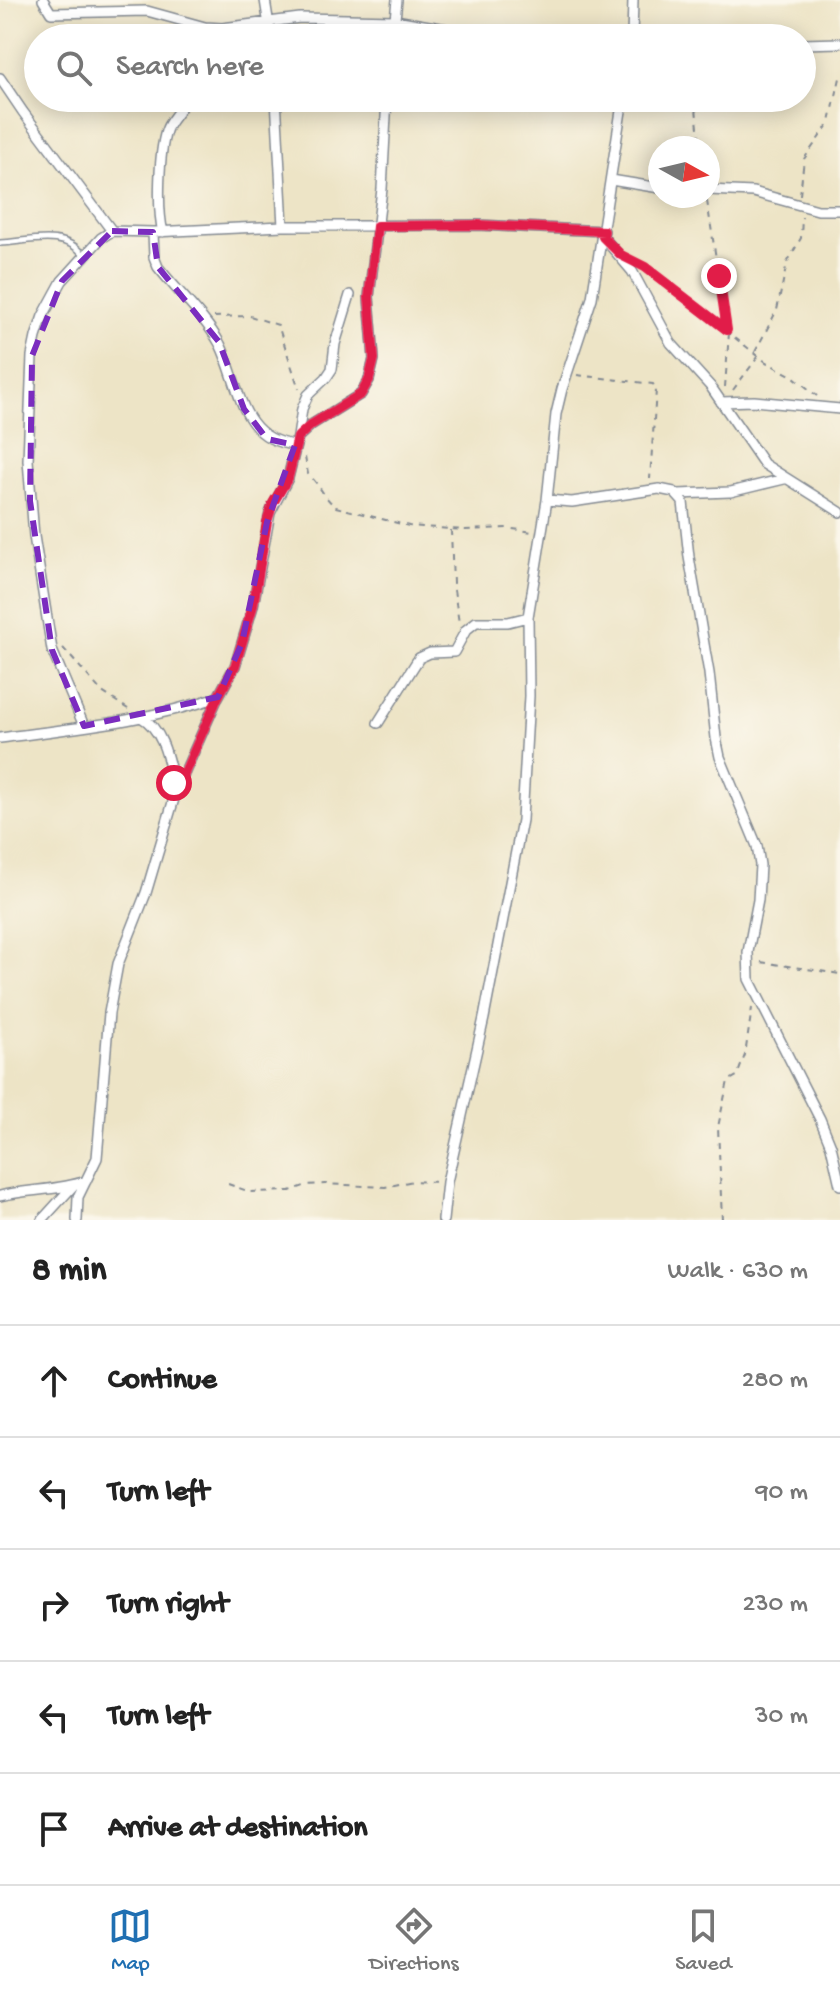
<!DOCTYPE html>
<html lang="en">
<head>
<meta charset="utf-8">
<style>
	body { margin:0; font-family:"Gochi Hand",sans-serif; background:#f6f6f6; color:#222 }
	.compass { position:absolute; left:648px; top:136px; width:72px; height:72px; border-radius:50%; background:#fff; box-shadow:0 4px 20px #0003; rotate:98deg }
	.stop { position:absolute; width:24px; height:24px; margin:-18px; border:6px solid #e11d48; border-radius:50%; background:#fff }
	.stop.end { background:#e11d48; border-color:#fff; box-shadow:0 2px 8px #0008 }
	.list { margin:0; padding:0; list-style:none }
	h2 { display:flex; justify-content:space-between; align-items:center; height:104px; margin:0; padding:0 32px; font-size:34px }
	h2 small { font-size:26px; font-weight:400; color:#767676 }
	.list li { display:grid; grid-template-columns:52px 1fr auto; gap:24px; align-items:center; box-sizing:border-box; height:112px; padding:0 32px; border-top:2px solid #e0e0e0 }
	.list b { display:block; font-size:30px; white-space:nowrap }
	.list em { font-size:26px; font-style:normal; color:#767676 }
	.icon { flex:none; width:44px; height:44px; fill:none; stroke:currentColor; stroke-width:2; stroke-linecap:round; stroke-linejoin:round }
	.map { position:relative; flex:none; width:840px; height:1220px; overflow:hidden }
	.search { position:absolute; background:#fff; box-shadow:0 4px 20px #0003; left:24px; right:24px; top:24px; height:88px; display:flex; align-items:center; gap:20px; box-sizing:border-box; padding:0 28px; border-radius:44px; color:#767676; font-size:30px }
	.sheet { height:664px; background:#fff }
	nav { display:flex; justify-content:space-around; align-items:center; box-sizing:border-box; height:112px; border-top:2px solid #e0e0e0; background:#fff; font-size:22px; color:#767676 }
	nav a { display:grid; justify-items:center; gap:4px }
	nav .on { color:#1f6fb2 }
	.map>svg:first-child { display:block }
</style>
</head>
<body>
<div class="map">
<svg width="840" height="1220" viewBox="0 0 840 1220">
	<rect width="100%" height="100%" fill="#fbf7ec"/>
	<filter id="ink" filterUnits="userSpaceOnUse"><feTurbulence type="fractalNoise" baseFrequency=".0125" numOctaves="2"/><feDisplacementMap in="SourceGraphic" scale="16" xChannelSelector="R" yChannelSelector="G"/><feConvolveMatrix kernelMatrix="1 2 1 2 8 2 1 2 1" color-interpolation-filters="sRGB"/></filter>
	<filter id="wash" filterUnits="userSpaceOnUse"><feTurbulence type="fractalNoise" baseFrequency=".006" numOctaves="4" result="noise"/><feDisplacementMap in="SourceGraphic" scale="32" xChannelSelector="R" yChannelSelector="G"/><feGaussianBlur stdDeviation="1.8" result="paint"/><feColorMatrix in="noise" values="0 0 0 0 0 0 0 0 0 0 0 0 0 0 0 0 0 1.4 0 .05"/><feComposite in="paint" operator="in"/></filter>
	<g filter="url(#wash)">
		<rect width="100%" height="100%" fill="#ede4c6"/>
	</g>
	<g filter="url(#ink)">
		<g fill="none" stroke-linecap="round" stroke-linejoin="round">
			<g stroke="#848a92" stroke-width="8">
				<path id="lane" d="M0 243C29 242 63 229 84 255"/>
			</g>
			<g stroke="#848a92" stroke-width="12">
				<path id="street" d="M43 0 51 13 147 11 205 27 222 28 300 18 395 20 498 38
					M265 0 271 38
					M189 38 190 23
					M393 38 397 0
					M632 38 633 0
					M802 44 840 43
					M0 78 23 112 112 231
					M276 98 283 226
					M611 180 660 188
					M708 190 753 192 818 210H840
					M153 232 154 257 158 267C177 291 206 318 220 344 240 384 239 440 295 445
					M163 232C157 210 159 153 166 131 170 118 182 112 184 98
					M603 237 632 271 671 343 711 387 764 464 840 512
					M721 402 754 401 840 409
					M298 437 302 409 308 395 326 378 332 369 335 344 350 295
					M678 494 730 492 784 479
					M547 500 572 502 659 489 674 492 683 502 689 557 709 673 716 738 720 757 757 846 760 865 758 900 748 952 749 979 820 1119 831 1146 840 1185
					M141 717C166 731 169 767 176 792
					M378 723 419 658 430 653 454 652 466 630 476 622H508L528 617
					M84 726 52 650 34 536 28 460 32 356 36 337 43 316 62 281 101 238 112 231 153 232 283 226 478 225 604 231
					M0 738C73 728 148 721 218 697
					M0 1196C28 1189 59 1191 86 1181
					M42 1220 73 1186
					M77 1220 78 1197 97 1158 109 1013 118 964 146 893 176 792 218 697 235 666 242 643 253 606 270 513 288 478 298 437 311 425 361 394 369 380 374 359 369 297 382 189 387 98
					M443 1220 447 1182 484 1018 522 820 529 696 528 617 547 500 556 414 562 389 592 298 623 98"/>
			</g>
			<path stroke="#848a92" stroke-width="2" stroke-dasharray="6 6" stroke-linecap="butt" d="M695 98 700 148
				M800 195 804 159 830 122 840 78
				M707 201 727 329
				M640 264 766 362 794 377 817 396
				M214 317 250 316 278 325 299 389
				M755 352 777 310 787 263 801 238 802 217
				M577 375 653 384 656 390 650 479
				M725 387 729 333
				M733 390 758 357
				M305 457 308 474C320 485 324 498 336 507L409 526 465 530 507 528 532 532
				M451 530 453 583 459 623
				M63 648 102 692 128 709
				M761 962 840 974
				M228 1184 250 1192 290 1191 307 1185 325 1184 385 1187 413 1181 438 1182
				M722 1220 718 1127 728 1081 737 1076 745 1055 752 1008"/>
			<use href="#lane" stroke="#fff" stroke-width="5"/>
			<use href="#street" stroke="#fff" stroke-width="9"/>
		</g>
	</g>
	<g fill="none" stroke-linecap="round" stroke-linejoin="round" filter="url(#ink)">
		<path stroke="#e11d48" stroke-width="10" d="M174 783 176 792 218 697 235 666 253 606 267 522 273 503 288 478 298 437 311 425 361 394 369 380 374 359 369 297 377 226 478 225 604 231 603 237 621 255 645 267 727 330 719 276"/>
	</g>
	<path fill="none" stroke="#7b2cbf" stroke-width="6" stroke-dasharray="16 10" stroke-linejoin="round" d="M112 231 153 232 158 267 219 342 244 409 267 439 295 445 267 522 242 643 218 697 84 726 52 650 30 501 32 356 62 281Z"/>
</svg>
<svg class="compass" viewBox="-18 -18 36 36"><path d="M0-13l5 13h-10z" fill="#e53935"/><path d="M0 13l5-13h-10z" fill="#767676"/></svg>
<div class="stop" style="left:174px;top:783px"></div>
<div class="stop end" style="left:719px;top:276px"></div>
<div class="search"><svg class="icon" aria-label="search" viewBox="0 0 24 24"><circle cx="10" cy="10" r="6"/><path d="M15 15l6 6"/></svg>Search here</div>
</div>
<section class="sheet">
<h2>8 min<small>Walk · 630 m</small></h2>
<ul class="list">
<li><svg class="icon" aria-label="ahead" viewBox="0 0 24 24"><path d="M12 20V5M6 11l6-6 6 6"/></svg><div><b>Continue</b></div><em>280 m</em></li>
<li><svg class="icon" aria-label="left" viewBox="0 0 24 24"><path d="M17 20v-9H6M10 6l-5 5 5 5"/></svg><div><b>Turn left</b></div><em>90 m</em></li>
<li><svg class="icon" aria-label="right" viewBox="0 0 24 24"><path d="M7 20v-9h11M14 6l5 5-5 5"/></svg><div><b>Turn right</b></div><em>230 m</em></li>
<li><svg class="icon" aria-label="left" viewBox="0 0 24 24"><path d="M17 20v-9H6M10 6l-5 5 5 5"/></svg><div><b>Turn left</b></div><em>30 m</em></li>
<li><svg class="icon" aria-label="arrive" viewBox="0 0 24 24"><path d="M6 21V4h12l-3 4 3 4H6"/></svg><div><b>Arrive at destination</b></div></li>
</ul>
</section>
<nav>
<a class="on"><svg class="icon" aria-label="map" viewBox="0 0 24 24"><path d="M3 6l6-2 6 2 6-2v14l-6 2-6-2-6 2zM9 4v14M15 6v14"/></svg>Map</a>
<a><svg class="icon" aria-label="directions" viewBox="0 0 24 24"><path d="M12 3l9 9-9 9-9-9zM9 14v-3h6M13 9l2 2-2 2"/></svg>Directions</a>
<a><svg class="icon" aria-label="saved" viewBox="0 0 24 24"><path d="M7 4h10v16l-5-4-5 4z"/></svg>Saved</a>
</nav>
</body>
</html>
